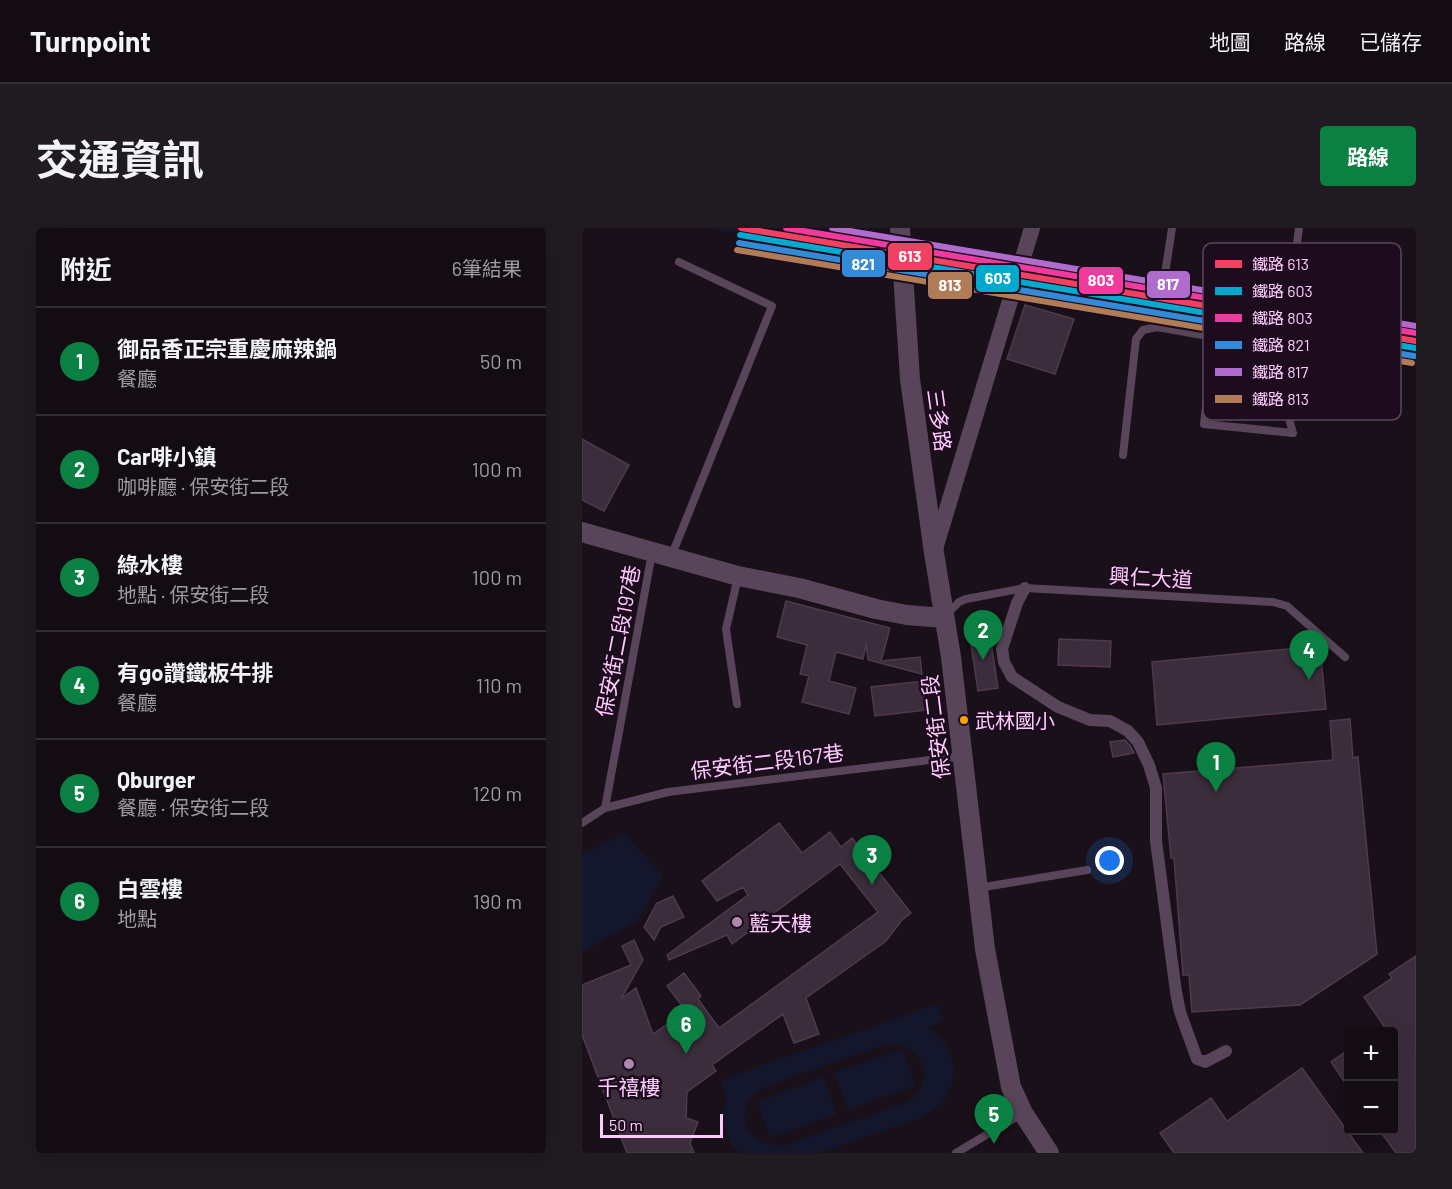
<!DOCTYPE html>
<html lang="zh-TW">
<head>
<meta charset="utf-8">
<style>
	body { margin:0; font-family:Barlow,"Noto Sans TC",sans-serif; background:#201a21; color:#f1f3f6 }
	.controls { position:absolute; right:18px; bottom:18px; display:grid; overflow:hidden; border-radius:6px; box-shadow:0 6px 24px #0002 }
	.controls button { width:54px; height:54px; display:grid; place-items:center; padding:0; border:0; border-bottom:2px solid #322c33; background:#130c13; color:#f1f3f6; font:30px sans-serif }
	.scale { position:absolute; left:18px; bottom:15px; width:123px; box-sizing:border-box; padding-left:6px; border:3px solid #fdcafe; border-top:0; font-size:16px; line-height:21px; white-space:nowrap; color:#fdcafe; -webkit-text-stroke:4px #1d0c1d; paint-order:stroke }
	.you { position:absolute; left:528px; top:633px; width:21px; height:21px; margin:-15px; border:4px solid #fff; border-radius:50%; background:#1a73e8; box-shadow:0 0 0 9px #1a73e833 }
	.badge { display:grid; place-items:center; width:39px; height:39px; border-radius:50%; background:#0b8043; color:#fff; font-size:20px; font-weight:700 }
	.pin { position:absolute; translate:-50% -50px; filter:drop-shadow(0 2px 3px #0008) }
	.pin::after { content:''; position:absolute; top:32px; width:21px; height:18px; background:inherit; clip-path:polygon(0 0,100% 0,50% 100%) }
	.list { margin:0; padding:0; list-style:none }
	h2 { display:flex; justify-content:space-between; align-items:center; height:78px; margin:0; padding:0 24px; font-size:26px }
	h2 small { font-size:20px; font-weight:400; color:#9d9ba0 }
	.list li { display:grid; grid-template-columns:39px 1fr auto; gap:18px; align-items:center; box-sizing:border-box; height:108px; padding:0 24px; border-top:2px solid #322c33 }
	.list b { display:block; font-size:22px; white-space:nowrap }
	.list p { margin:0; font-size:20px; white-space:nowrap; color:#9d9ba0 }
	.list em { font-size:20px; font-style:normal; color:#9d9ba0 }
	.map { position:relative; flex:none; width:834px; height:925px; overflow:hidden; border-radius:6px }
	header { display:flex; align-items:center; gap:36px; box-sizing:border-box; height:84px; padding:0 30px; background:#130c13; border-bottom:2px solid #322c33 }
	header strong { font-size:28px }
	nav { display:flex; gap:33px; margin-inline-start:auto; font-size:21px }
	.intro { display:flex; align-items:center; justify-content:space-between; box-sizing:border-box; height:144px; padding:0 36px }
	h1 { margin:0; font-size:42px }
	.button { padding:15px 27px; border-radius:6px; background:#0b8043; color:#fff; font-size:21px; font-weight:700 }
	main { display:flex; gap:36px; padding:0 36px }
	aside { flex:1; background:#130c13; border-radius:6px; box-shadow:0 6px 24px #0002 }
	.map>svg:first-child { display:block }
</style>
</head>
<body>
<header>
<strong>Turnpoint</strong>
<nav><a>地圖</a><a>路線</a><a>已儲存</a></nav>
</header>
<div class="intro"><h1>交通資訊</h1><a class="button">路線</a></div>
<main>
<aside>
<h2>附近<small>6筆結果</small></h2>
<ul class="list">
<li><span class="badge">1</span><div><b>御品香正宗重慶麻辣鍋</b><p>餐廳</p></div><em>50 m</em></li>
<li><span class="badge">2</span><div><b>Car啡小鎮</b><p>咖啡廳 · 保安街二段</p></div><em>100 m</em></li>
<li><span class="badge">3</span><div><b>綠水樓</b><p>地點 · 保安街二段</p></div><em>100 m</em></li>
<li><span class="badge">4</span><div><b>有go讚鐵板牛排</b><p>餐廳</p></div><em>110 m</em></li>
<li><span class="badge">5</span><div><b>Qburger</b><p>餐廳 · 保安街二段</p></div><em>120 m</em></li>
<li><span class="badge">6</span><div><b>白雲樓</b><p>地點</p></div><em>190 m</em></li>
</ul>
</aside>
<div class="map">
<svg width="834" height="925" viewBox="0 0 834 925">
	<rect width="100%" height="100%" fill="#191019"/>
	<path fill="#14172b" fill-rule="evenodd" d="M123 0H287L296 27Z
		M42 605 81 648 56 693 0 724V626Z
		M355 776 361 793 345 799C369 812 379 842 365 867 359 877 351 883 341 889L238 925H158L152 920 144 904 141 887 144 869 139 852ZM318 816C348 828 351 858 323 875L203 917C165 922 147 883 180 860L301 817Z
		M320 821 333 858 266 882 252 845Z
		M241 849 255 886 188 910 175 873Z"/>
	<path fill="#3c2d3c" stroke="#4e3a4d" stroke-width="1.5" d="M443 77 492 91 473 146 425 131Z
		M0 211 47 237 22 283 0 272Z
		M204 373 308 400 299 433 338 429 340 446 286 432 284 416 281 431 254 424 247 453 274 460 267 486 220 474 227 448 218 446 225 417 195 409Z
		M407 401 416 460 396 463 387 404Z
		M477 411 529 413 528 439 476 437Z
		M738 418 744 481 575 497 570 434Z
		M341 453 344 482 293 488 289 459Z
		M768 491 771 530 776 529 795 726 718 777 610 784 607 747H601L592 630H589L581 546 751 532 748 493Z
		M543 512 549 519 552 525 531 529 528 514Z
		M197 595 220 625 248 604 259 619 270 610 329 685 320 692 304 713 224 770 237 806 212 815 201 786 130 837 134 843 105 864 104 890 116 894 108 915 112 925H45L0 807V757L49 737 40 718 52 712 61 732 39 771 54 760 71 806 104 783 85 758 102 745 119 768 116 771 137 800 296 684 258 636 150 716 145 707 87 732 85 727 166 667 161 659 135 673 120 653Z
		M91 668 102 689 79 699 72 712 62 699 75 675Z
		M834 728V925H814L798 903H812V804H806L782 769 810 750 807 746Z
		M766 822V859L749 834Z
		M720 840 781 925H592L578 905 629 870 645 893Z"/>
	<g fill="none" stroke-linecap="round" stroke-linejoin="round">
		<path stroke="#58455a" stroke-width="8" d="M575 99 590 0
			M541 227 554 111 561 102 575 99 632 109 622 196 711 205 700 166 703 107 717 0
			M89 329 190 78 97 34
			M364 387 377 374 384 371 443 360 691 374 705 378 763 429
			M155 476 144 401 156 349
			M23 580 70 325
			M0 595 23 580 86 564 381 528
			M396 660 505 642
			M374 925 441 885"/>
		<path stroke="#58455a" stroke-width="12" d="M443 360 435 375 420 421 422 434 430 449 476 479 508 492 528 493 546 503 556 514 567 537 574 560V613L594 764 598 784 615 831 623 834 644 823"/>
		<path stroke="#58455a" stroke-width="16" d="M353 321 450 0"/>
		<path stroke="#58455a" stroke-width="20" d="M318 0 328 151 352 325 369 429 403 721 429 859 441 885 467 925
			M0 304 156 348 217 360 294 381 325 387 362 390"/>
		<g stroke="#1d0c1d" stroke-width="10">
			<path id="rail-1" d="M159 0 834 113"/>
		</g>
		<g stroke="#1d0c1d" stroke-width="10">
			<path id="rail-2" d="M158 7 833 120"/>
		</g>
		<g stroke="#1d0c1d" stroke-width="10">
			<path id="rail-3" d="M204 0 834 105"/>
		</g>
		<g stroke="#1d0c1d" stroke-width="10">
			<path id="rail-4" d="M157 15 832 128"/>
		</g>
		<g stroke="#1d0c1d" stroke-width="10">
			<path id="rail-5" d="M250 0 834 98"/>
		</g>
		<g stroke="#1d0c1d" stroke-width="10">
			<path id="rail-6" d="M155 22 830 135"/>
		</g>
		<use href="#rail-1" stroke="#f24062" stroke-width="6"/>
		<use href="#rail-2" stroke="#00a9ce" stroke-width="6"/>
		<use href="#rail-3" stroke="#f13a9d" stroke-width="6"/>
		<use href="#rail-4" stroke="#338bd7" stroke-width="6"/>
		<use href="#rail-5" stroke="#b06ccc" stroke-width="6"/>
		<use href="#rail-6" stroke="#b07c57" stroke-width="6"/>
	</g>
	<circle fill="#f7a600" stroke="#1d0c1d" stroke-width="2" cx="382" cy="492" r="5"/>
	<g fill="#ad89ae" stroke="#1d0c1d" stroke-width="2">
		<circle cx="155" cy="694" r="6"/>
		<circle cx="47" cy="836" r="6"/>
	</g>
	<g text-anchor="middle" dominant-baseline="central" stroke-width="5" stroke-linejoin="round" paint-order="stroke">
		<g font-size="20" fill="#fdcafe" stroke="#1d0c1d" text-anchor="start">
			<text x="393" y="492">武林國小</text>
		</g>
		<g font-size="21" fill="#fdcafe" stroke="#1d0c1d">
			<text transform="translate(358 192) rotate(82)">三多路</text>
			<text transform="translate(569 349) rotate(3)">興仁大道</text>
			<text transform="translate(35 413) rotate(-79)">保安街二段197巷</text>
			<text transform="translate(353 499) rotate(-97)">保安街二段</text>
			<text transform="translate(185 533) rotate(-7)">保安街二段167巷</text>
		</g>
		<g font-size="21" fill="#fdcafe" stroke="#1d0c1d" text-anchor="start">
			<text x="167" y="694">藍天樓</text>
			<text x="47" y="858" text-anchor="middle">千禧樓</text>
		</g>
	</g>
	<rect x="621" y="15" width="198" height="177" rx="9" fill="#1d0c1d" stroke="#604560" stroke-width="1.5"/>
	<rect x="633" y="32" width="27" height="8" fill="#f24062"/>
	<rect x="633" y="59" width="27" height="8" fill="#00a9ce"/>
	<rect x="633" y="86" width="27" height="8" fill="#f13a9d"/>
	<rect x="633" y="113" width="27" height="8" fill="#338bd7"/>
	<rect x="633" y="140" width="27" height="8" fill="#b06ccc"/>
	<rect x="633" y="167" width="27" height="8" fill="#b07c57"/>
	<g font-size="16" fill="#fdcafe">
		<text x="670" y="42">鐵路 613</text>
		<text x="670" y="69">鐵路 603</text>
		<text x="670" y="96">鐵路 803</text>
		<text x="670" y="123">鐵路 821</text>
		<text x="670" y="150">鐵路 817</text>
		<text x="670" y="177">鐵路 813</text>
	</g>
	<g stroke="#1d0c1d" stroke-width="2">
		<rect x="305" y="14" width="46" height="29" rx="6" fill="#f24062"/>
		<rect x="259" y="21" width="45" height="29" rx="6" fill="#338bd7"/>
		<rect x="393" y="36" width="45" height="29" rx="6" fill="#00a9ce"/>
		<rect x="496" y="38" width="46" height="29" rx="6" fill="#f13a9d"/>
		<rect x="564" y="42" width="45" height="29" rx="6" fill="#b06ccc"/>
		<rect x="345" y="43" width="46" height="29" rx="6" fill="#b07c57"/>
	</g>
	<g font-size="16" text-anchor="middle" font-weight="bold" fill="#fff">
		<text x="328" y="34">613</text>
		<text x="281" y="42">821</text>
		<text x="416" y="56">603</text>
		<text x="519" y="58">803</text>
		<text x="586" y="62">817</text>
		<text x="368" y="63">813</text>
	</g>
</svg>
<div class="controls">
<button>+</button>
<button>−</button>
</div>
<div class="scale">50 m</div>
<div class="you"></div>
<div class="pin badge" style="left:634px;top:564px">1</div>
<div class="pin badge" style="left:401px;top:432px">2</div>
<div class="pin badge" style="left:290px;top:657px">3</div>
<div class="pin badge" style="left:727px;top:452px">4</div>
<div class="pin badge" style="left:412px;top:916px">5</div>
<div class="pin badge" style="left:104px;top:826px">6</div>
</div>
</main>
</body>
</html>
